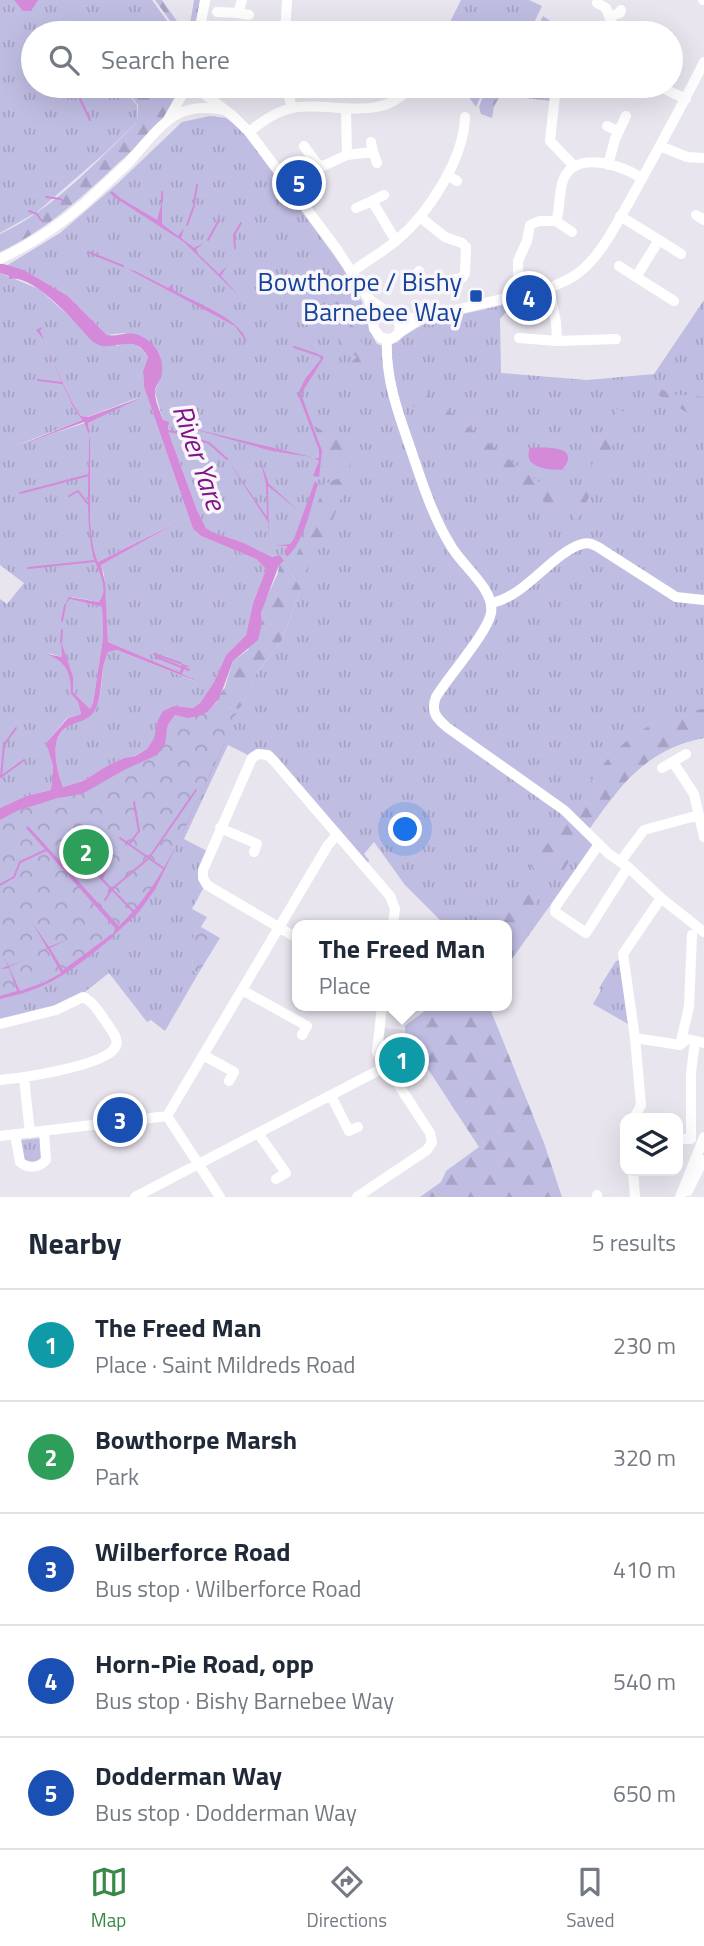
<!DOCTYPE html>
<html lang="en">
<head>
<meta charset="utf-8">
<style>
	body { margin:0; font-family:"Titillium Web",sans-serif; background:#f6f6f7; color:#1f2937 }
	.controls { position:absolute; right:21px; bottom:21px; display:grid; overflow:hidden; border-radius:14px; box-shadow:0 7px 28px #0002 }
	.controls button { width:63px; height:63px; display:grid; place-items:center; padding:0; border:0; border-bottom:2px solid #e0e1e3; background:#fff; color:#1f2937; font:35px sans-serif }
	.you { position:absolute; left:406px; top:830px; width:24px; height:24px; margin:-18px; border:5px solid #fff; border-radius:50%; background:#1a73e8; box-shadow:0 0 0 10px #1a73e833 }
	.badge { display:grid; place-items:center; width:46px; height:46px; border-radius:50%; background:#378947; color:#fff; font-size:23px; font-weight:700 }
	.pin { position:absolute; translate:-50% -50%; border:4px solid #fff; box-shadow:0 2px 7px #0006 }
	.popup { position:absolute; left:292px; top:920px; width:220px; height:91px; box-sizing:border-box; display:grid; place-content:center; border-radius:14px; background:#fff; filter:drop-shadow(0 2px 5px #0005); font-size:23px; white-space:nowrap; color:#747a83 }
	.popup b { font-size:26px; color:#1f2937 }
	.popup::after { content:''; position:absolute; left:50%; top:100%; margin-left:-14px; border:14px solid transparent; border-top-color:#fff }
	.list { margin:0; padding:0; list-style:none }
	h2 { display:flex; justify-content:space-between; align-items:center; height:91px; margin:0; padding:0 28px; font-size:30px }
	h2 small { font-size:23px; font-weight:400; color:#747a83 }
	.list li { display:grid; grid-template-columns:46px 1fr auto; gap:21px; align-items:center; box-sizing:border-box; height:112px; padding:0 28px; border-top:2px solid #e0e1e3 }
	.list b { display:block; font-size:26px; white-space:nowrap }
	.list p { margin:0; font-size:23px; white-space:nowrap; color:#747a83 }
	.list em { font-size:23px; font-style:normal; color:#747a83 }
	.icon { flex:none; width:38px; height:38px; fill:none; stroke:currentColor; stroke-width:2; stroke-linecap:round; stroke-linejoin:round }
	.map { position:relative; flex:none; width:704px; height:1197px; overflow:hidden }
	.search { position:absolute; background:#fff; box-shadow:0 7px 28px #0002; left:21px; right:21px; top:21px; height:77px; display:flex; align-items:center; gap:18px; box-sizing:border-box; padding:0 24px; border-radius:38px; color:#747a83; font-size:26px }
	.sheet { height:651px; background:#fff }
	nav { display:flex; justify-content:space-around; align-items:center; box-sizing:border-box; height:98px; border-top:2px solid #e0e1e3; background:#fff; font-size:19px; color:#747a83 }
	nav a { display:grid; justify-items:center; gap:4px }
	nav .on { color:#378947 }
	.map>svg:first-child { display:block }
</style>
</head>
<body>
<div class="map">
<svg width="704" height="1197" viewBox="0 0 704 1197">
	<defs>
		<pattern id="grass-tufts" width="24" height="20" patternUnits="userSpaceOnUse" patternTransform="scale(1.75)"><rect width="24" height="20" fill="#bfbde2"/><path d="M3 7l-1-3M5 7V3M7 7l1-3M15 17l-1-3M17 17v-4M19 17l1-3" fill="none" stroke="#a5a2c3"/></pattern>
		<pattern id="forest-firs" width="22" height="20" patternUnits="userSpaceOnUse" patternTransform="scale(1.75)"><rect width="22" height="20" fill="#bfbde2"/><path d="M5 1l3.5 6h-7zM16 11l3.5 6h-7z" fill="#a5a2c3"/></pattern>
		<pattern id="park-crowns" width="20" height="18" patternUnits="userSpaceOnUse" patternTransform="scale(1.75)"><rect width="20" height="18" fill="#bfbde2"/><path d="M2 6a3 3 0 1 1 6 0M12 15a3 3 0 1 1 6 0" fill="none" stroke="#a5a2c3"/></pattern>
	</defs>
	<rect width="100%" height="100%" fill="#e9e5ef"/>
	<path fill="#dbd6e4" d="M385 1028 405 1030 422 1059 398 1076 382 1049Z"/>
	<path fill="url(#grass-tufts)" d="M0 0H152L176 33H33V86H121L137 105V122L105 153 37 212 0 233Z
		M461 0H529L542 6 529 33H471L449 24Z
		M543 16 555 24 559 33H535Z
		M461 86 482 87 483 91 476 107Z
		M510 86H553L551 101 507 96Z
		M210 116 226 118 245 133 343 268 362 302 373 337 377 344 384 346 398 342 403 336 428 322 512 303 513 304 500 319 501 373 587 380 654 374 704 300V738C646 748 620 786 588 831L598 838 507 966V925H445L405 885 374 842 364 854 369 860 368 863 272 755 250 756 228 745 184 839 207 851 199 881 204 887 192 909 207 917 201 927 195 924 192 970 198 974 165 1031 151 1020 147 1022 109 973 81 995 58 1005 0 1020V820L17 811 58 798 245 701 253 678 282 640 301 589 280 555 272 557 244 543 211 532 206 528 197 510 168 431 169 424 163 420 155 392 162 371 159 354 124 333 107 335 68 296 24 270 6 266 60 233 117 184 182 122Z
		M0 273 39 289 79 325 117 346C130 340 141 345 148 357L143 371 144 387 193 529 201 536 256 559 266 569 253 603 246 635 226 655 214 682 200 703 193 708 175 706 147 749 134 756 124 758 105 767 83 781 63 787C57 771 48 739 67 727 77 721 90 716 97 704 104 691 100 667 107 652L117 650 202 684 182 674 185 666 182 665 179 672 108 642 104 574 101 565 178 521 98 562C83 530 95 462 88 423L140 397 87 417 81 416 72 402 45 341 72 405 82 420 15 446 85 423 89 435C89 475 87 517 94 556 97 570 110 589 100 602L72 597 67 601 70 599 102 607 103 638 93 703 90 709 73 692V676L62 647V657L48 653C67 666 71 669 71 694L78 702 81 714 67 718 46 743 53 766 51 790 26 796 0 808V599L7 604 24 583 0 565Z
		M620 960 628 1024 593 1004 601 990 599 988 616 961Z
		M41 1138 42 1162 25 1163 20 1143 21 1140Z"/>
	<path fill="url(#forest-firs)" d="M155 0H162L184 31 189 30 194 0H202L195 33H179Z
		M122 86H171L179 90C165 124 139 144 113 168 78 201 44 231 0 252V234C53 209 96 163 137 122L138 105Z
		M338 300 371 359 358 372 347 366 357 357 339 344 337 333 323 318Z
		M408 384 416 385 531 477 568 499 569 507 562 513 547 504 405 400 404 393Z
		M651 384 671 394 704 397V423L647 388V385Z
		M618 408 627 414 581 514 578 519 574 520C570 508 610 426 618 408Z
		M314 426 356 450 350 468 321 471C325 450 322 445 314 426Z
		M347 475C340 512 320 546 302 578L295 572 294 563 297 554 311 525 324 484Z
		M284 561 301 589 282 640 253 678 245 702 238 709 228 707 217 700 225 687 233 661 248 650 262 623 261 613 265 601 278 573 279 565Z
		M704 709V738C633 750 596 816 562 873L554 879 542 876 530 866 532 862C546 845 560 829 573 811 582 798 589 783 599 770 625 735 662 714 704 709Z
		M515 886 534 894 537 903 536 909 507 945V925H484L502 893Z
		M431 1006H489L544 1143 562 1197H420L441 1182 446 1171 479 1147 405 1034V1026Z"/>
	<path fill="url(#park-crowns)" d="M485 86H505L494 107 492 118 481 114 479 107 485 91Z
		M219 700 228 707 238 709 229 735 223 738 225 743C198 795 178 853 144 900 129 920 109 936 90 951 61 974 35 988 0 996V820L17 811 58 798 82 794 124 770 144 762 167 733 168 725 175 715C197 718 202 717 219 700Z
		M194 923 220 938 198 974 192 970Z"/>
	<path fill="#d489d9" d="M14 0H38L31 11H23Z
		M112 191 120 198 157 220 162 202V224L178 236 184 228 181 238 194 248 204 243 196 249 198 254 219 274 227 266 221 276 239 296 184 242 114 197 110 193Z
		M0 263 24 270 68 296 107 335C116 337 125 332 135 334 151 338 164 354 162 371 162 379 155 385 155 392 155 402 160 411 163 420L169 422 168 431 197 510 206 528 212 532 244 543 272 557 280 555 284 561 279 565 261 613 262 623 258 640 233 661 219 699 207 712 199 716 188 718 175 715 168 725 165 744 157 755 124 770 82 794 58 798 17 811 0 820V808L26 796 51 790 53 766 46 743 68 718 81 714 78 702 71 694C71 673 67 663 47 654L62 657 61 642 73 676V692L90 709 93 703 103 638 102 607 70 599 65 605 69 597 99 602C110 589 97 569 93 556 85 520 89 473 89 435L84 422 15 447 82 420 72 405 44 340 36 330 42 327 40 331 72 402 81 416 88 417 140 398 88 423C95 462 83 528 98 562L179 521 101 565 105 583 108 642 179 672 182 666 180 663 190 667H185L182 674 203 684 117 650 108 652C99 669 104 693 95 710 89 721 77 721 67 727 48 738 57 771 63 787L83 781 105 767 124 758 135 756 147 749 154 738 158 720 163 711 175 706 193 708 200 703 214 682 226 655 246 635 253 603 266 569 256 559 201 536 193 529 144 387 143 371 148 357C132 328 109 359 90 339 75 322 33 273 9 279V276L0 273Z
		M128 269 135 271 168 288 173 284V290C193 302 243 319 247 343L235 326Z
		M318 355 323 356V359L301 394 322 451 319 477 313 476 319 461 315 458H319V450L298 394 305 379 321 359Z
		M186 427 312 457 272 451Z
		M530 448C544 447 583 445 562 470 548 470 522 468 530 448Z
		M227 459 267 517 266 484 261 462 269 484 299 511 268 486 269 539 268 522Z
		M315 481 318 484C310 508 306 539 287 557L284 551 288 546H275L290 544 294 539Z
		M225 743 156 888 138 913 115 934 114 932 115 928 26 828 28 826 119 926C170 878 193 805 225 743Z
		M32 922 49 947 68 939 50 948 63 970 112 934 114 936C74 969 52 988 0 999V996L17 991 9 968 0 969 8 966 5 959 9 966 26 959 9 967 20 991 45 982 61 973 48 949 39 953 47 948Z"/>
	<g fill="none" stroke-linecap="round" stroke-linejoin="round">
		<path stroke="#d489d9" stroke-width="2" d="M74 86 90 120
			M46 197 61 199 64 203
			M162 202V192
			M194 203 197 185
			M29 211 37 214 41 220
			M187 225 194 206
			M208 240 219 220
			M235 248 234 235 241 223
			M88 252 123 266
			M294 347 318 355
			M38 380 62 383
			M168 431 179 433
			M181 434 209 443 227 459
			M20 493 89 475
			M69 496 78 491 89 505
			M28 568 95 561
			M62 621 65 605
			M61 642 62 630
			M154 654 180 663
			M156 657 189 670
			M2 776 24 760
			M1 777 4 745 16 728
			M120 838 163 868
			M130 843 139 831 134 802
			M90 867 134 912
			M102 878 111 859
			M0 885 14 877 20 862 46 850
			M105 900 112 889 149 858 196 790"/>
		<path stroke="#fff" stroke-width="10" d="M703 0H704
			M597 3 606 8 612 24
			M217 12 238 13 242 0
			M238 13 249 15
			M611 16 620 13 621 10
			M348 29 350 33
			M199 33 205 0
			M285 33 287 0
			M584 33 612 24 631 33
			M286 86 292 108
			M556 86 550 141 574 166
			M658 86 686 99
			M203 93 233 116 249 132 336 248 369 299 396 318 400 325 399 332
			M169 118 187 86
			M607 126 618 131
			M249 132C262 121 275 112 292 108 330 100 381 125 411 86
			M371 142 373 152
			M304 146 317 164 323 166 347 155 346 110
			M660 146 687 157 704 158
			M347 155 373 152 377 163
			M608 165 615 139 626 116
			M447 175 457 181
			M372 201 384 195
			M356 208 372 201 396 241
			M696 215 704 220
			M620 216 659 240 636 277 674 301
			M556 221 572 232
			M659 240 681 254
			M0 259C31 244 59 226 85 203 99 190 114 176 128 163 144 146 164 116 188 110 199 107 213 108 225 110
			M619 266 636 277
			M352 272C366 261 383 252 397 240 428 214 464 159 465 117
			M419 282V271
			M409 288 419 282 429 284 462 278 465 273 466 247 462 243 445 237 420 217
			M549 288 556 322 557 341 616 339
			M523 293 518 275V261L527 241 530 225 539 221H556C561 208 558 191 564 178 576 150 624 165 642 179
			M369 299 374 329 381 338 391 339 421 318
			M396 318H421L549 288C561 283 572 279 582 270 602 253 615 226 628 204 654 157 680 110 704 62
			M519 338 557 341
			M387 339C385 380 399 415 412 453 423 485 433 517 451 546 462 566 495 589 491 613 488 632 448 677 436 697 430 712 437 719 448 728L564 810 609 854 628 867 661 898 704 932
			M492 603C526 596 552 553 582 544 588 542 592 544 598 547L676 597 704 600
			M673 762 694 794 704 837
			M662 768 686 754
			M220 828 257 844 254 852
			M599 844 556 906 555 912 586 933 628 867
			M620 862 644 830 699 815
			M297 938 207 885 203 878V870L252 758 258 754 268 755 274 761 390 896 395 909 393 925
			M242 990 307 1026 302 1035
			M0 1024 56 1010 83 997C94 1002 101 1015 108 1025 112 1031 121 1041 114 1049 101 1066 23 1078 0 1080
			M635 1038 680 1045 687 1039 704 1043
			M680 1045 689 1007 692 935
			M203 1055 234 1072 229 1081
			M24 1078 30 1133
			M331 1096 349 1131 358 1127
			M167 1116 220 1197
			M634 1118 641 1105 635 1038 623 954 661 898
			M258 1133 286 1173 276 1179
			M15 1134 20 1162C28 1169 39 1168 46 1160L44 1131
			M0 1136 167 1116 328 845 337 835
			M678 1139H691V1073L695 1041
			M633 1171 635 1197
			M688 1191 703 1160
			M135 1197 385 1067
			M357 1197 427 1150 432 1142 430 1133 377 1052 382 1006
			M597 1197V1195
			M680 1197 704 1137"/>
	</g>
	<rect fill="#1a4fb4" stroke="#f8f6fb" stroke-width="2.5" x="469" y="289" width="14" height="14" rx="3.5"/>
	<g text-anchor="middle" dominant-baseline="central" stroke-width="7" stroke-linejoin="round" paint-order="stroke">
		<g font-size="26" fill="#164399" stroke="#f8f6fb" text-anchor="end">
			<text x="462" y="281">Bowthorpe / Bishy<tspan x="462" dy="30">Barnebee Way</tspan></text>
		</g>
		<g font-size="28" font-style="italic" fill="#811586" stroke="#f8f6fb">
			<text transform="translate(200 457) rotate(71)">River Yare</text>
		</g>
	</g>
</svg>
<div class="controls">
<button><svg class="icon" aria-label="layers" viewBox="0 0 24 24"><path d="M12 4l9 5-9 5-9-5zM3 14l9 5 9-5"/></svg></button>
</div>
<div class="you"></div>
<div class="pin badge" style="left:402px;top:1060px;background:#0f9aa8">1</div>
<div class="popup"><b>The Freed Man</b>Place</div>
<div class="pin badge" style="left:86px;top:852px;background:#2e9e5b">2</div>
<div class="pin badge" style="left:120px;top:1120px;background:#1a4fb4">3</div>
<div class="pin badge" style="left:529px;top:298px;background:#1a4fb4">4</div>
<div class="pin badge" style="left:299px;top:183px;background:#1a4fb4">5</div>
<div class="search"><svg class="icon" aria-label="search" viewBox="0 0 24 24"><circle cx="10" cy="10" r="6"/><path d="M15 15l6 6"/></svg>Search here</div>
</div>
<section class="sheet">
<h2>Nearby<small>5 results</small></h2>
<ul class="list">
<li><span class="badge" style="background:#0f9aa8">1</span><div><b>The Freed Man</b><p>Place · Saint Mildreds Road</p></div><em>230 m</em></li>
<li><span class="badge" style="background:#2e9e5b">2</span><div><b>Bowthorpe Marsh</b><p>Park</p></div><em>320 m</em></li>
<li><span class="badge" style="background:#1a4fb4">3</span><div><b>Wilberforce Road</b><p>Bus stop · Wilberforce Road</p></div><em>410 m</em></li>
<li><span class="badge" style="background:#1a4fb4">4</span><div><b>Horn-Pie Road, opp</b><p>Bus stop · Bishy Barnebee Way</p></div><em>540 m</em></li>
<li><span class="badge" style="background:#1a4fb4">5</span><div><b>Dodderman Way</b><p>Bus stop · Dodderman Way</p></div><em>650 m</em></li>
</ul>
</section>
<nav>
<a class="on"><svg class="icon" aria-label="map" viewBox="0 0 24 24"><path d="M3 6l6-2 6 2 6-2v14l-6 2-6-2-6 2zM9 4v14M15 6v14"/></svg>Map</a>
<a><svg class="icon" aria-label="directions" viewBox="0 0 24 24"><path d="M12 3l9 9-9 9-9-9zM9 14v-3h6M13 9l2 2-2 2"/></svg>Directions</a>
<a><svg class="icon" aria-label="saved" viewBox="0 0 24 24"><path d="M7 4h10v16l-5-4-5 4z"/></svg>Saved</a>
</nav>
</body>
</html>
